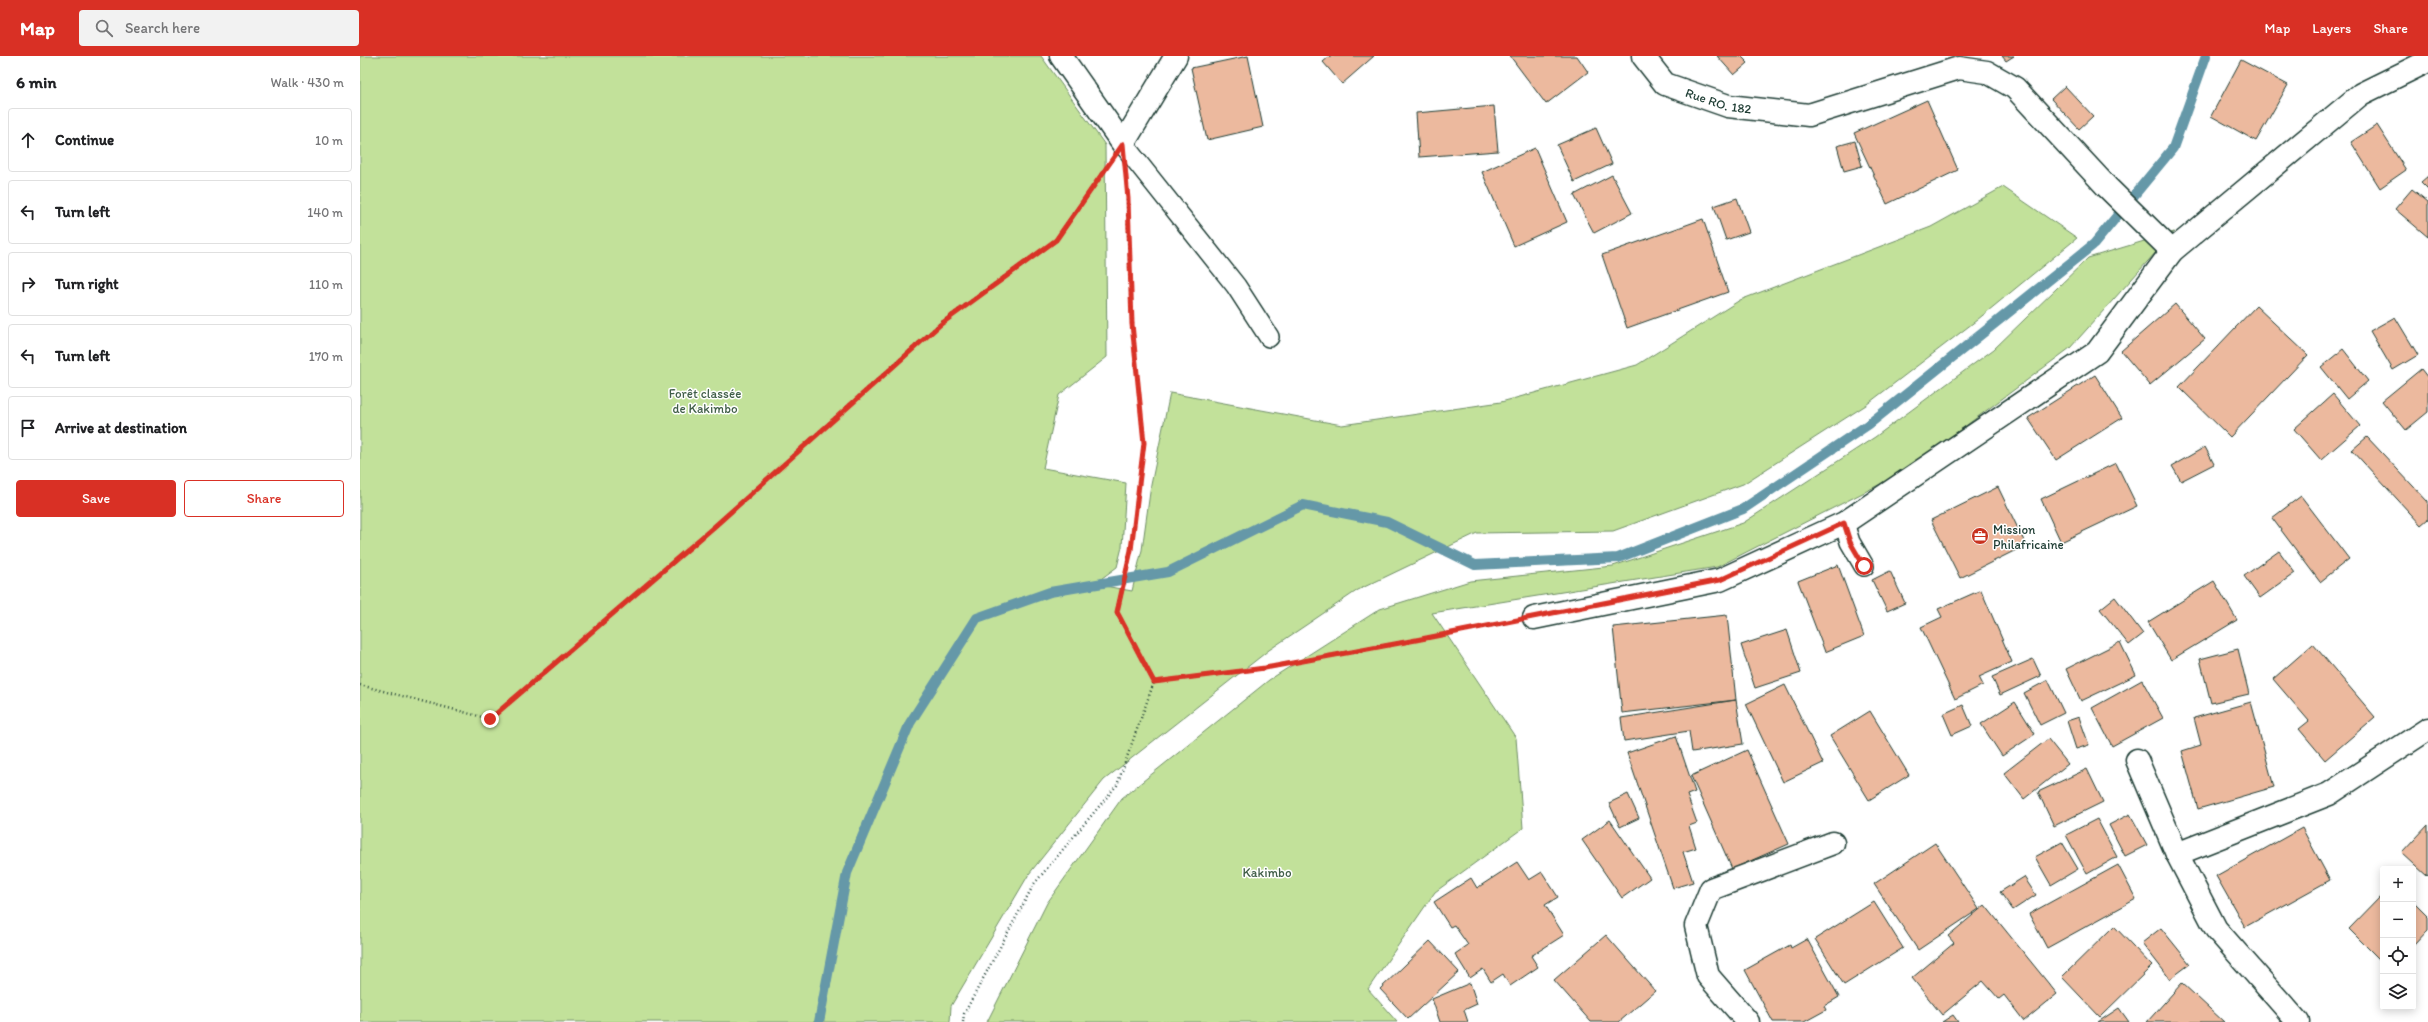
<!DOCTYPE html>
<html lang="en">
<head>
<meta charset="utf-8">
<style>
	body { margin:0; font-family:Itim,sans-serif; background:#f2f2f2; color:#202124 }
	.controls { position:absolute; right:12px; bottom:12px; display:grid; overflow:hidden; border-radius:4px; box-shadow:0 2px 10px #0003 }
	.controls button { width:36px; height:36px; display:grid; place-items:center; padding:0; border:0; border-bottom:1px solid #e0e0e0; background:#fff; color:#202124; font:20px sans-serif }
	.stop { position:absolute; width:12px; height:12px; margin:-9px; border:3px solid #d93025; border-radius:50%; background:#fff }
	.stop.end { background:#d93025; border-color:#fff; box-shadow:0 1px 4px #0008 }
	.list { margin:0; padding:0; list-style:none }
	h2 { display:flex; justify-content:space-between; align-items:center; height:52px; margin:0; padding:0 16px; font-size:17px }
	h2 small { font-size:13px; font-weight:400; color:#757577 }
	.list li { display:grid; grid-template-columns:26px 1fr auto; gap:12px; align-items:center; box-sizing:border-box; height:64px; margin:0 8px 8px; padding:0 8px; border:1px solid #e0e0e0; border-radius:4px }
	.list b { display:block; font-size:15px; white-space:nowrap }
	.list em { font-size:13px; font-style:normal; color:#757577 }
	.actions { display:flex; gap:8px; padding:12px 16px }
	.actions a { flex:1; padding:9px 0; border:1px solid #d93025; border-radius:4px; text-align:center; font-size:14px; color:#d93025 }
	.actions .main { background:#d93025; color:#fff }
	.icon { flex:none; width:22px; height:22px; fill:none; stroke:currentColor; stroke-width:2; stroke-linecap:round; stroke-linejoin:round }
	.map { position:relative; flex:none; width:2068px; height:966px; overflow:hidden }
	header { display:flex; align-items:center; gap:24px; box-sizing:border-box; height:56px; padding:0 20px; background:#d93025; color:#fff }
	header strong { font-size:19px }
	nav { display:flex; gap:22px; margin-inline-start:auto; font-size:14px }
	.search { width:280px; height:36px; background:#f2f2f2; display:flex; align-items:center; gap:10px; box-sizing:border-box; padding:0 14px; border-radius:4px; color:#757577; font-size:15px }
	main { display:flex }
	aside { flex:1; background:#fff }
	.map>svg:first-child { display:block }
</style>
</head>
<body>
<header>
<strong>Map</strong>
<div class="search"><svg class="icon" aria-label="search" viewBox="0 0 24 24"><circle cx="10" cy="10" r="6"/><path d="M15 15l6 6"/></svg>Search here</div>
<nav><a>Map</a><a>Layers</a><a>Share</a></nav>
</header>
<main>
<aside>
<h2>6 min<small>Walk · 430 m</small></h2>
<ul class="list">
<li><svg class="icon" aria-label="ahead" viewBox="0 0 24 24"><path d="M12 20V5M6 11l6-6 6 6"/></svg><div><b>Continue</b></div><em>10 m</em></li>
<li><svg class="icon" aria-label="left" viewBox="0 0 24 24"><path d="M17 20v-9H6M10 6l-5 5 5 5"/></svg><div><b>Turn left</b></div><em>140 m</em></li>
<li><svg class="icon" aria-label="right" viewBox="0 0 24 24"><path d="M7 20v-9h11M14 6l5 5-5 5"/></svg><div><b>Turn right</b></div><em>110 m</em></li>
<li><svg class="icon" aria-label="left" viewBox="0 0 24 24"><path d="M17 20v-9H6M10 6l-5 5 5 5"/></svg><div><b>Turn left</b></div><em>170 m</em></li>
<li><svg class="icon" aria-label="arrive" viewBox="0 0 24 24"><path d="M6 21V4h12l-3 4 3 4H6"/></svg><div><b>Arrive at destination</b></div></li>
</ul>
<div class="actions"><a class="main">Save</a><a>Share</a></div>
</aside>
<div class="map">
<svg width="2068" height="966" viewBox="0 0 2068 966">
	<rect width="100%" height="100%" fill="#fff"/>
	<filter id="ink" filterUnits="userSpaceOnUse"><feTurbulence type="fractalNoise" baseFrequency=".025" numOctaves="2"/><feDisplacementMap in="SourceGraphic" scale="8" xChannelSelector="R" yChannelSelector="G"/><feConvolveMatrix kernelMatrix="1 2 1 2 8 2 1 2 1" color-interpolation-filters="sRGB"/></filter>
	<g filter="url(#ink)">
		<path fill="#c2e19a" stroke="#708f67" d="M0 0H681L745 89 747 301 699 339 683 412 766 427 762 491 757 511 734 528 772 535 782 494 791 429 810 337 982 369 1141 346 1277 309 1380 244 1571 171 1643 131 1717 182 1617 264 1506 349 1383 428 1253 475 1117 477 998 534 909 594 744 724 669 818 591 950 590 966H0Z
			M1814 176 1710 292 1544 416 1357 511 1072 557 1156 682 1163 772 1075 836 1008 933 1037 966H627L687 847 762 742 909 624 1020 553 1110 525 1253 510 1383 467 1515 381 1634 293 1728 202Z"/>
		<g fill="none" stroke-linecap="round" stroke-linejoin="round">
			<path stroke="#6598a8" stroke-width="10" d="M459 966 487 817 550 667 617 562 690 536 808 516 943 449 1027 466 1115 509 1258 502 1383 453 1509 368 1734 188 1813 92 1846 0"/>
		</g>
		<path fill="#ecb99e" stroke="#1f3d34" d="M888 0 903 71 847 84 831 12Z
			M970 0H1014L982 28 963 6Z
			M1150 0H1217L1228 16 1186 48Z
			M1357 0H1381L1388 7 1374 19Z
			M1642 0H1654L1646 5Z
			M1881 4 1928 29 1896 85 1851 60Z
			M1705 30 1733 60 1719 73 1691 43Z
			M1567 44 1598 114 1527 148 1494 77Z
			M1134 50 1138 95 1059 101 1056 57Z
			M2017 69 2046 114 2020 132 1991 86Z
			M1236 72 1252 108 1214 126 1197 89Z
			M1495 85 1502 110 1484 115 1477 90Z
			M1175 92 1207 166 1154 190 1122 116Z
			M1252 119 1272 157 1234 177 1214 139Z
			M2068 120V133L2061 126Z
			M2052 133 2068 146V181L2035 153Z
			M1377 142 1389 176 1366 184 1354 150Z
			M1343 163 1368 236 1267 272 1242 199Z
			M1815 248 1845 283 1790 329 1761 295Z
			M1896 250 1948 299 1870 381 1819 331Z
			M2035 261 2058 299 2033 314 2010 275Z
			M1983 293 2008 325 1987 343 1961 311Z
			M2061 313 2068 322V356L2046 374 2022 345Z
			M1735 319 1762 362 1696 404 1668 362Z
			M1973 338 2000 370 1961 404 1934 373Z
			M2007 381 2068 446V463L2061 469 1992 394Z
			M1845 391 1854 408 1821 425 1812 410Z
			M1756 407 1777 450 1701 486 1681 443Z
			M1638 431 1666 489 1600 522 1571 464Z
			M1941 440 1989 503 1960 526 1912 462Z
			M1919 495 1935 517 1900 542 1884 520Z
			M1478 509 1504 580 1465 596 1438 525Z
			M1530 515 1545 547 1527 555 1512 524Z
			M1854 525 1877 564 1811 604 1788 566Z
			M1621 534 1652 606 1619 621 1623 629 1595 643 1561 571 1582 561 1578 553Z
			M1755 541 1783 578 1769 589 1740 553Z
			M1367 559 1376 644 1262 657 1253 571Z
			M1427 574 1441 617 1395 632 1381 589Z
			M1760 586 1776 619 1721 645 1706 613Z
			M1953 588 2015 661 1965 704 1939 673 1949 665 1913 623Z
			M1878 593 1889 638 1851 647 1840 603Z
			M1673 603 1681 620 1640 639 1632 621Z
			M1688 624 1704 657 1680 669 1664 637Z
			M1782 624 1803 662 1752 690 1732 652Z
			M1425 629 1463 707 1423 726 1386 648Z
			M1376 644 1383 688 1332 696 1329 675 1264 685 1261 662Z
			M1655 646 1675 678 1642 700 1621 668Z
			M1891 646 1914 731 1838 753 1822 695 1841 689 1834 662Z
			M1603 649 1612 670 1592 679 1583 658Z
			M1510 655 1549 719 1509 744 1470 680Z
			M1719 661 1729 689 1716 693 1707 665Z
			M1316 680 1335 736 1327 739 1337 767 1329 770 1336 792 1323 796 1333 826 1313 832 1267 697Z
			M1688 683 1708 708 1664 743 1644 717Z
			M1387 694 1429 788 1372 813 1331 720Z
			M1727 713 1743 746 1694 770 1678 736Z
			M1268 738 1279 762 1260 771 1249 747Z
			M1770 758 1787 789 1765 800 1749 769Z
			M1737 763 1757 801 1727 818 1706 779Z
			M1250 764 1290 822 1262 842 1222 784Z
			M2068 769V821L2042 797Z
			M1942 772 1970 824 1885 871 1856 820Z
			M1702 786 1718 813 1691 829 1675 801Z
			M1575 787 1619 853 1558 894 1514 828Z
			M1157 806 1169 824 1182 816 1198 841 1185 849 1204 879 1171 900 1178 911 1150 930 1143 918 1131 926 1123 913 1110 922 1095 898 1108 889 1094 869 1090 871 1074 846 1111 822 1117 832Z
			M1758 809 1776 843 1687 892 1669 858Z
			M1664 821 1676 839 1653 854 1640 836Z
			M2023 838V907L1989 873Z
			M2053 845 2068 860V874L2053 890Z
			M1514 846 1543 892 1484 929 1455 883Z
			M1625 849 1697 938 1664 965 1644 939 1639 943 1623 925 1582 959 1552 922 1594 887 1588 880Z
			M1754 870 1792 910 1740 961 1702 921Z
			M1801 872 1830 908 1810 923 1782 887Z
			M1246 879 1295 935 1259 966H1231L1194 924Z
			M1447 883 1479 941 1464 950 1466 954 1444 966H1413L1385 914 1430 889 1431 892Z
			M1070 885 1099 916 1048 963 1020 933Z
			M1110 927 1117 948 1104 954 1108 966H1080L1072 943Z
			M1822 927 1864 966H1787Z
			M1759 952 1769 966H1738Z
			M1593 959 1598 966H1582Z"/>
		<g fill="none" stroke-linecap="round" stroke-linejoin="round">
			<g stroke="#1f3d34" stroke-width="22">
				<path id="lane" d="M763 88 876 230 909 281
					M1484 467 1490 486 1504 510"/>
			</g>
			<g stroke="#1f3d34" stroke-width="25">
				<g id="street">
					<path d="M701 0 763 88 816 0"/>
					<path id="s1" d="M1283 0 1305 28 1368 50 1449 59 1599 12 1627 16 1655 32 1747 131 1812 195"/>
					<path d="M1174 562 1360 524 1484 467 1737 296 1812 195 2001 38 2068 5"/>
					<path d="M1777 704 1817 798 1856 873 1938 966"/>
					<path d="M1817 798 1969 738 2068 673"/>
					<path d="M1388 966 1348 920 1336 870 1351 833 1473 787"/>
				</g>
			</g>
			<path stroke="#1f3d34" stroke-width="2.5" stroke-dasharray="1 3" stroke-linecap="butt" d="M767 139 772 268 784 387 771 494 757 556 794 626
				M0 629 130 663 355 470 581 267 696 184 747 111
				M603 966 604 958 674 828 757 729 794 626 905 612 1146 567"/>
			<use href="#lane" stroke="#fff" stroke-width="19"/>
			<use href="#street" stroke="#fff" stroke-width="22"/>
		</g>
	</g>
	<g fill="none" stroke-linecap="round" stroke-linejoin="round" filter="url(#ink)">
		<path stroke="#d93025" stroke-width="5" d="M130 663 355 470 581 268 696 184 763 88 768 143 772 268 784 387 771 494 757 556 794 626 905 612 1056 584 1360 524 1484 467 1490 486 1504 510"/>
	</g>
	<defs>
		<g id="office-disc" transform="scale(0.9)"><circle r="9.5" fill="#c8321e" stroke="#fff"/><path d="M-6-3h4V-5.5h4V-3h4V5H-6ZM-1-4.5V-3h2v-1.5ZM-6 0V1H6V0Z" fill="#fff"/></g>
	</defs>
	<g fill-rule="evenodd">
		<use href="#office-disc" x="1620" y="480"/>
	</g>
	<g text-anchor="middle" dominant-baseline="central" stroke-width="3" stroke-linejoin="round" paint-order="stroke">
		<g font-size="13" fill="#1f3d34" stroke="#fff">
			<text stroke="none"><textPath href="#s1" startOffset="92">Rue RO. 182</textPath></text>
		</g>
		<g font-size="13" fill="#405e48" stroke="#fff">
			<text x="345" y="337">Forêt classée<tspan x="345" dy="15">de Kakimbo</tspan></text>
			<text x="907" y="816">Kakimbo</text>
		</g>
		<g font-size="13" fill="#1f3d34" stroke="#fff" text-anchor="start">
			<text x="1633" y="473">Mission<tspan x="1633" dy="15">Philafricaine</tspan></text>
		</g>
	</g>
</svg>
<div class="controls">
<button>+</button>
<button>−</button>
<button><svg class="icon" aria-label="locate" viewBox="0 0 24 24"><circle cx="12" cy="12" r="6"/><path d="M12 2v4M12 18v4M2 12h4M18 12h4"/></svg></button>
<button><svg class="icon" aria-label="layers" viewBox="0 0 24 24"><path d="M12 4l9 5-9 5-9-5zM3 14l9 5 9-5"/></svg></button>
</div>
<div class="stop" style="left:1504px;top:510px"></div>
<div class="stop end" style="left:130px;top:663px"></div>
</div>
</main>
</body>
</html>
